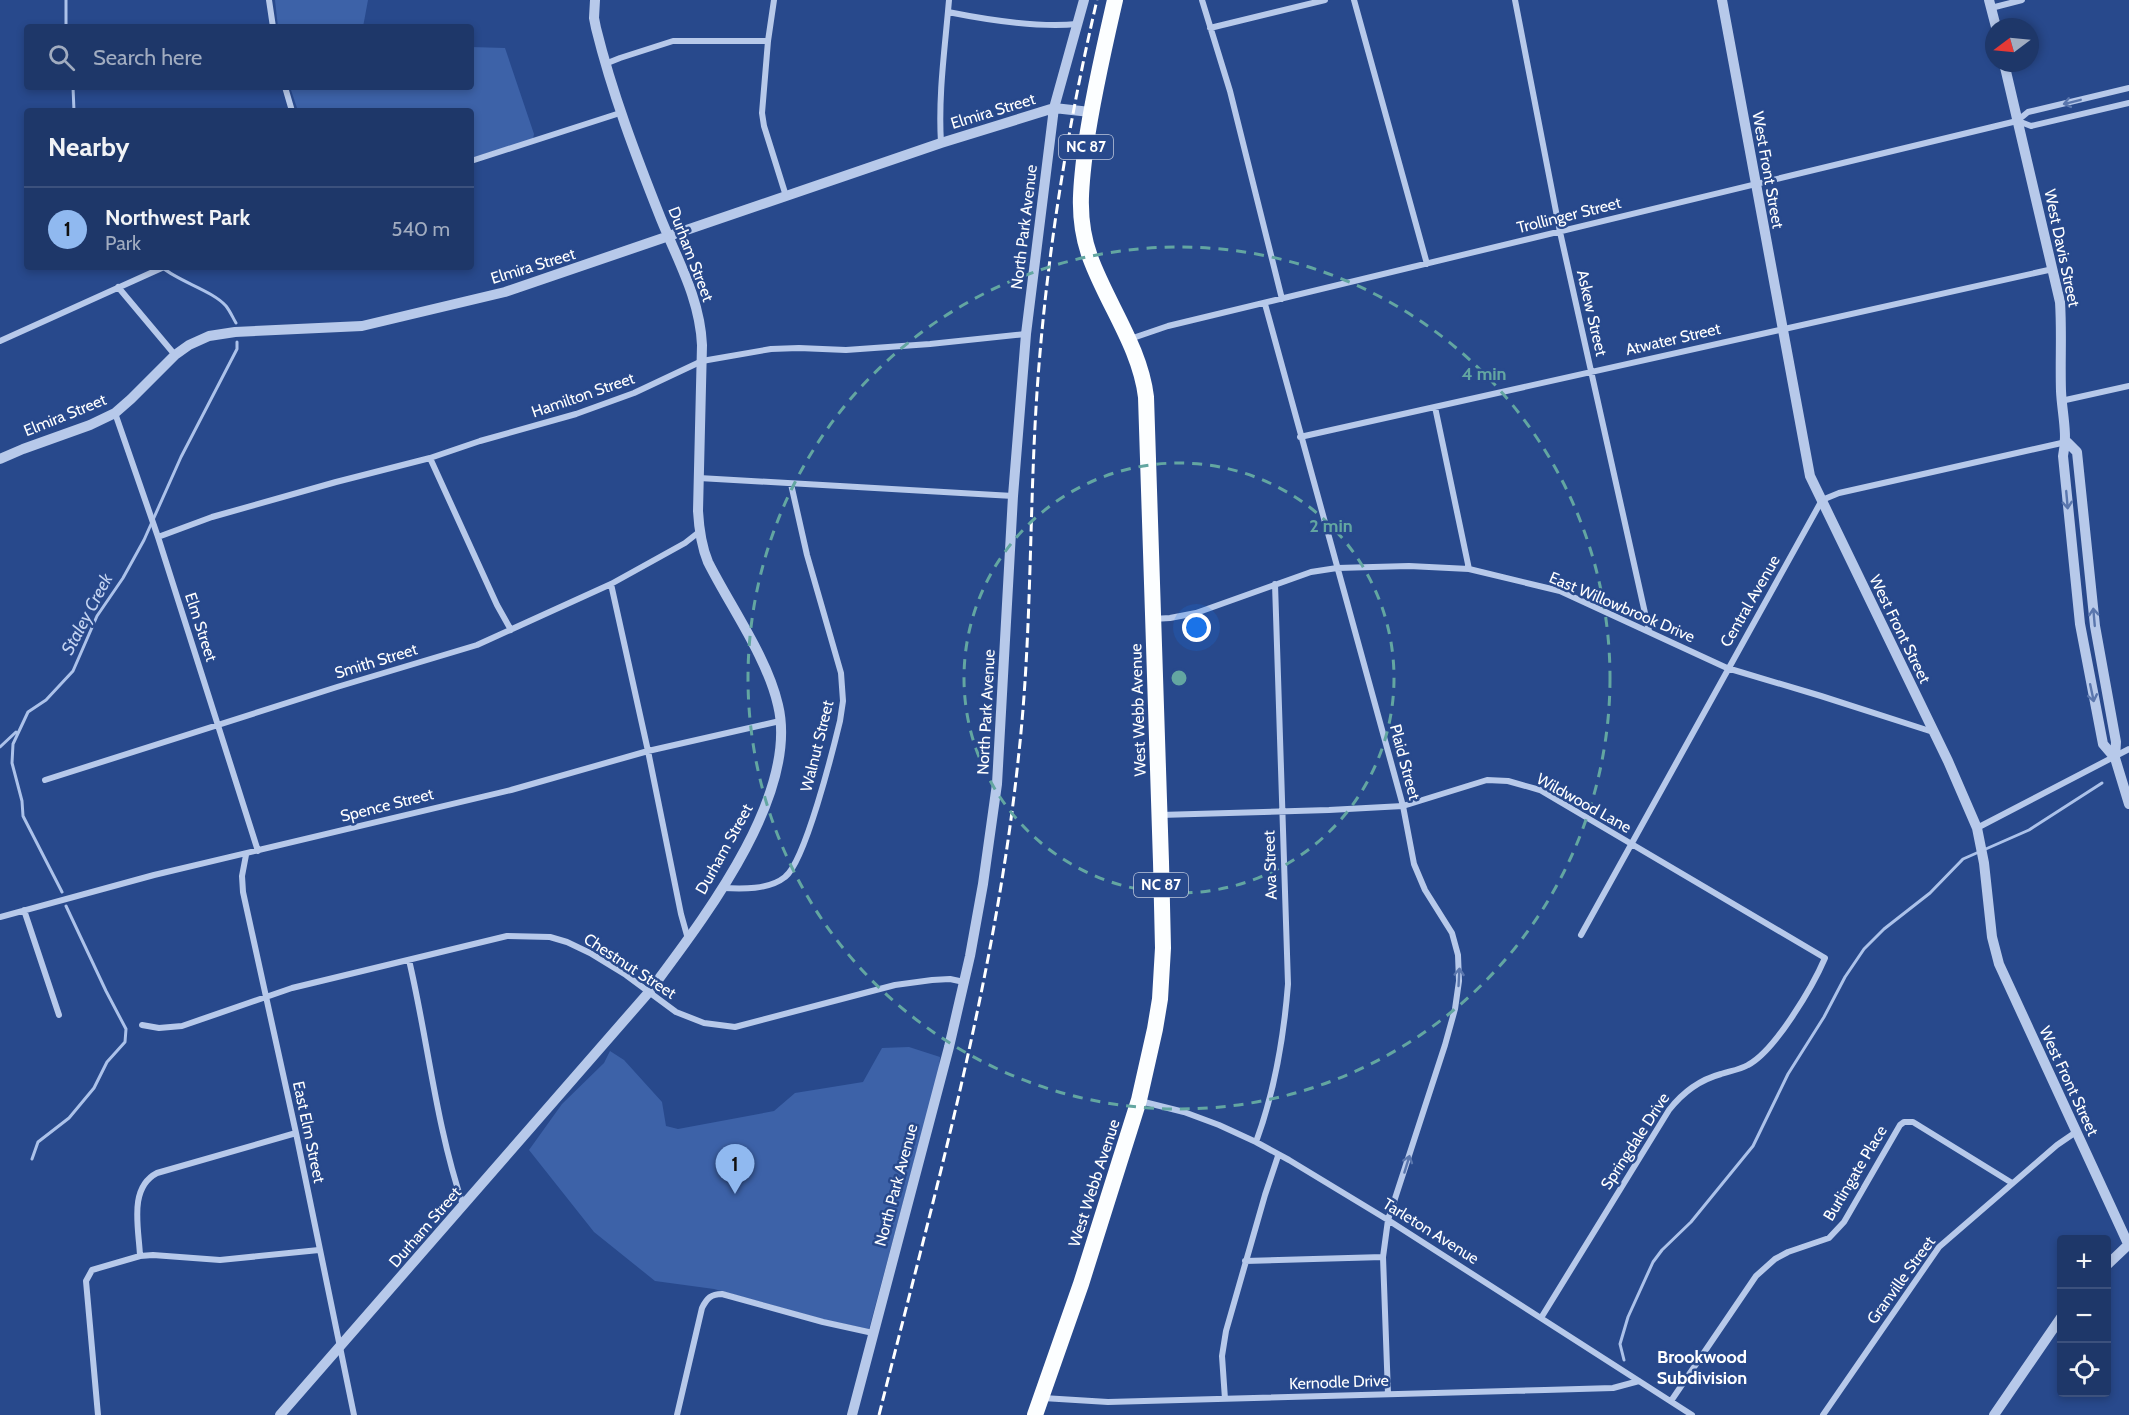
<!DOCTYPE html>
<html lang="en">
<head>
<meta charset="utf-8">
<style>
	body { margin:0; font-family:Cabin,sans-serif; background:#263f6f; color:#f1f3f6 }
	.controls { position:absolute; right:18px; bottom:18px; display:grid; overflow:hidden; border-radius:6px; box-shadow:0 3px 9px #0003 }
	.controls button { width:54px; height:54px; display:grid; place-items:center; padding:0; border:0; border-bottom:2px solid #3c517d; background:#1e3769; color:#f1f3f6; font:30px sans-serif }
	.compass { position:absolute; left:1985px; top:18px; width:54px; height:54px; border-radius:50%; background:#1e3769; box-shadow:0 3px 9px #0003; rotate:254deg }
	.you { position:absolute; left:1197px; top:628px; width:21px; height:21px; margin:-15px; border:4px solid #fff; border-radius:50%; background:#1a73e8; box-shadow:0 0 0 9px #1a73e833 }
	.badge { display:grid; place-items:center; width:39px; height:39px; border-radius:50%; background:#90b9f0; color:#111; font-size:20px; font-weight:700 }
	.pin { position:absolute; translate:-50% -50px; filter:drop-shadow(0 2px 3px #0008) }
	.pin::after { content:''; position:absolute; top:32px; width:21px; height:18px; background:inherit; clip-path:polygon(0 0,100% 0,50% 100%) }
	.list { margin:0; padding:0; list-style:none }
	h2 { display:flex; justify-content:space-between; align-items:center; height:78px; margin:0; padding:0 24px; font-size:26px }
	h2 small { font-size:20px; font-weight:400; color:#a1acc0 }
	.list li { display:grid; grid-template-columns:39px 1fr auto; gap:18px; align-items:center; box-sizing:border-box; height:84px; padding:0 24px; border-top:2px solid #3c517d }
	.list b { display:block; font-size:22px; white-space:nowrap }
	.list p { margin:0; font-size:20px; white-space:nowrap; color:#a1acc0 }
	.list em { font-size:20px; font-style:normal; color:#a1acc0 }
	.icon { flex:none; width:33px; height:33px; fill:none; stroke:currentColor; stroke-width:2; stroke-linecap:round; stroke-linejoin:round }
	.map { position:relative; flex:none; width:2129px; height:1415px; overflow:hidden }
	.search { position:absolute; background:#1e3769; box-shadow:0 3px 9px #0003; left:24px; top:24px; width:450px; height:66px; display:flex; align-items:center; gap:15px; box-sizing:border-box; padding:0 21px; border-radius:6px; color:#a1acc0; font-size:22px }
	.panel { position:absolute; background:#1e3769; box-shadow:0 3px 9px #0003; left:24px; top:108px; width:450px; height:162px; border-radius:6px }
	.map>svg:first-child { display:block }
</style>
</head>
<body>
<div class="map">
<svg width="2129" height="1415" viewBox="0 0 2129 1415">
	<rect width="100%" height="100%" fill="#28498c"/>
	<path fill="#3d62a8" d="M275 0H368L363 27H278Z
		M471 47 505 48 534 134 533 139 471 158V111H298L290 87H471Z
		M909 1047 940 1057 939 1069 869 1329 826 1320 714 1289 655 1281 594 1232 529 1150 562 1104 604 1063 610 1051 624 1060 662 1102 666 1126 678 1129 774 1111 795 1093 863 1082 882 1048Z"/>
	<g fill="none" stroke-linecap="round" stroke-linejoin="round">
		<path stroke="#acc2ea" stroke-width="3" d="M66 0V27
			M73 87 74 111
			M163 268C180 282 213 291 226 306 230 311 233 318 236 323
			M0 747 16 732
			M62 892 23 816 22 801 12 763 13 744 28 712 46 700 73 671 97 616 123 578 144 540 181 457 237 349V342
			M32 1159 38 1142 69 1118 94 1088 107 1062 125 1042 126 1029 106 991 66 906
			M1624 1360 1620 1344 1628 1317 1653 1262 1662 1250 1691 1222 1753 1146 1788 1074 1824 1017 1845 977 1864 949 1884 929 1930 893 1963 859 2029 830 2102 783"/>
		<path stroke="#b7c9ea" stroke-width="6" d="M269 0 273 27
			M774 0 768 41 762 113 764 126 786 196
			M1202 0 1230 91 1282 299
			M1354 0 1427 264
			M1515 0 1560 232 1649 631
			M1991 8 2022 0
			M948 12C988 20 1037 28 1077 24
			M1210 28 1325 0
			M605 64 620 58 673 41H768
			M285 87 292 111
			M2018 121 2031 126 2129 103
			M941 143C938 95 945 48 949 0
			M471 161 620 113
			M118 287 175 355
			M1265 304 1403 806 1414 864 1425 890 1452 933 1458 955 1459 981 1455 1009 1445 1045 1388 1220 1383 1257 1388 1394
			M1130 339 1168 326 2017 121 2028 112 2129 88
			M0 341 164 267
			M2061 401 2129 386
			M1435 407 1469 569
			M115 413 158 537 258 851
			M1300 437 2053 269
			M430 458 497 605 511 630
			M699 478 1013 496
			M158 537 212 517 336 482 430 458 480 441 576 414 634 393 702 361 771 349 799 348 846 350 930 344 1026 334
			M611 584 648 751 681 914 688 939
			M1153 619 1170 618 1196 613 1311 572 1337 568 1409 566 1469 569 1560 591 1727 668 1821 696 1933 732
			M45 780 337 687 477 645 611 584 685 543 699 532
			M1160 815 1329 810 1403 806 1487 780 1508 781 1540 790 1825 958C1813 986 1775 1051 1748 1065 1739 1070 1730 1071 1721 1074 1699 1080 1683 1092 1669 1110L1541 1318
			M1977 828 2129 749
			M246 855 242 876 243 892 296 1133 354 1415
			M722 888C742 889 769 890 785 877 805 862 833 750 840 721L843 701 841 673 807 555 791 484
			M24 910 59 1015
			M0 917 154 875 511 790 648 751 780 721
			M1581 935 1822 500 1839 493 2066 442
			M409 960C428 1041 436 1126 463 1205
			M142 1025 159 1028 182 1026 292 988 507 936 550 937 567 942 590 953 626 975 676 1012 704 1023 735 1027 895 985 932 980 950 979 964 982
			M1140 1101 1184 1112 1219 1125 1256 1142 1289 1160 1388 1220 1692 1415
			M1256 1142C1274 1093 1284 1035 1288 984L1275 584
			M140 1256C139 1229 128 1188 157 1173L296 1133
			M1245 1261 1383 1257
			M1043 1398 1108 1402 1545 1390 1613 1388 1639 1381
			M1225 1399 1222 1356 1226 1331 1265 1195 1278 1156
			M1671 1401 1756 1276 1775 1259 1788 1252 1829 1238 1844 1222 1900 1125 1904 1122H1913L2012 1183
			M98 1415 86 1281 92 1270 140 1256 153 1255 220 1260 319 1250
			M677 1415 702 1308C707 1298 711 1294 722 1294L823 1322 873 1333
			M1823 1415 1939 1247 2057 1145 2076 1132"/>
		<path stroke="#b7c9ea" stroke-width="10" d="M1722 0 1810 476 1948 761 1977 828 1984 863 1992 937 1999 964 2129 1246
			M1989 0 1996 27
			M2004 63 2060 302C2062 332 2060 361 2061 391 2062 413 2068 434 2063 456L2080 624 2103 744 2115 758
			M2067 442 2077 452 2095 626 2116 742 2115 758 2129 804
			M0 459 23 449 90 425 115 413 131 399 175 355 189 345 209 336 235 332 362 326 505 292 941 143 1054 108 1090 112
			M2106 1266 2129 1244
			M280 1415 649 992C701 922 800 796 778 705 767 657 730 606 708 562 701 545 699 529 698 511L702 345C700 299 678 261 661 219 636 156 612 93 596 28L594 18 595 0
			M852 1415 949 1047 970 956 983 884 997 784 1013 496 1026 334 1054 108 1084 0
			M1994 1415 2062 1316"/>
		<path stroke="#fcfeff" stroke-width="16" d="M1035 1415 1081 1284 1139 1100 1155 1029 1160 999 1163 948 1161 862 1146 397C1140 347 1107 304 1090 257 1076 218 1081 184 1086 144 1093 95 1104 48 1115 0"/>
		<path stroke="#fff" stroke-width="3" stroke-dasharray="10 4.5" stroke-linecap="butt" d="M879 1415C934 1196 996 977 1019 752 1032 632 1029 512 1037 392 1046 259 1067 129 1097 0"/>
	</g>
	<defs><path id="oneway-shaft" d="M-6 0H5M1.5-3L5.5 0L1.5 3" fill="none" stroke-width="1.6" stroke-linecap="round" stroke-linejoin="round" transform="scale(1.5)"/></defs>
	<g stroke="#5a76ad">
		<use href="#oneway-shaft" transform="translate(2072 102) rotate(166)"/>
		<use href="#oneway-shaft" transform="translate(2067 500) rotate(85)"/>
		<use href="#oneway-shaft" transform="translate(2094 617) rotate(-95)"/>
		<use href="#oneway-shaft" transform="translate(2092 693) rotate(78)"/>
		<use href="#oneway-shaft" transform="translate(1459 977) rotate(-87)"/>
		<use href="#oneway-shaft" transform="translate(1407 1164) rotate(-73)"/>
	</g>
	<g fill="none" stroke="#63a6a1" stroke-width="3" stroke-dasharray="10 8">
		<circle cx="1179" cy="678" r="215"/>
		<circle cx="1179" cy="678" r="431"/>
	</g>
	<g text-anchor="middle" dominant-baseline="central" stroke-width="5" stroke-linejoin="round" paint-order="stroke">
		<g fill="#28498c" stroke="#bec8dc" stroke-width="1.5">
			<rect x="1059" y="135" width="54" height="24" rx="4.5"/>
			<rect x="1134" y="873" width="54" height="24" rx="4.5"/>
		</g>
		<g font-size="15" font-weight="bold" fill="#fff">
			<text x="1086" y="147">NC 87</text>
			<text x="1161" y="885">NC 87</text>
		</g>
		<g font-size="16" fill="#fff" stroke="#28498c">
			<text transform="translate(993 111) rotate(-17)">Elmira Street</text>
			<text transform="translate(1768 170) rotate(80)">West Front Street</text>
			<text transform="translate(1569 215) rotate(-14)">Trollinger Street</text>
			<text transform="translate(1024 227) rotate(-83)">North Park Avenue</text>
			<text transform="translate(2062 248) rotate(78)">West Davis Street</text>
			<text transform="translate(691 254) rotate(69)">Durham Street</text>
			<text transform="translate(533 266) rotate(-17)">Elmira Street</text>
			<text transform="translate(1592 313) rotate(77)">Askew Street</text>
			<text transform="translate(1673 339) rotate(-13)">Atwater Street</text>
			<text transform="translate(583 395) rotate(-19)">Hamilton Street</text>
			<text transform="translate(65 415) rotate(-22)">Elmira Street</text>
			<text transform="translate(1750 601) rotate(-60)">Central Avenue</text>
			<text transform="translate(1622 607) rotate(23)">East Willowbrook Drive</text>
			<text transform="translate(201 627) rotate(72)">Elm Street</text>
			<text transform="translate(1900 629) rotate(64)">West Front Street</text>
			<text transform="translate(376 661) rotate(-17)">Smith Street</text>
			<text transform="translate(1138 710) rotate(-92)">West Webb Avenue</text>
			<text transform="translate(986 712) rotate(-87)">North Park Avenue</text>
			<text transform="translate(817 746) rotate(-76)">Walnut Street</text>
			<text transform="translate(1405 762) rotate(75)">Plaid Street</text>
			<text transform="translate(1584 803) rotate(29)">Wildwood Lane</text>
			<text transform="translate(387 805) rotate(-14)">Spence Street</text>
			<text transform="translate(724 849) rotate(-61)">Durham Street</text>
			<text transform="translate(1270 865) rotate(-92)">Ava Street</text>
			<text transform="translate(630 966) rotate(33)">Chestnut Street</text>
			<text transform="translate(2069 1081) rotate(65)">West Front Street</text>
			<text transform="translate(309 1132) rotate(78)">East Elm Street</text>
			<text transform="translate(1635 1141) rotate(-57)">Springdale Drive</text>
			<text transform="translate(1855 1173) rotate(-59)">Burlingate Place</text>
			<text transform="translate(1094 1183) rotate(-72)">West Webb Avenue</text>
			<text transform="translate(896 1185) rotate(-75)">North Park Avenue</text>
			<text transform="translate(425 1227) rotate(-49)">Durham Street</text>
			<text transform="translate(1431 1231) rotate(32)">Tarleton Avenue</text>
			<text transform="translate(1901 1280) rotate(-54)">Granville Street</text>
			<text transform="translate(1339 1382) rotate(-2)">Kernodle Drive</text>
		</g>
		<g font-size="18" font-style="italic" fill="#c3d3f1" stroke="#28498c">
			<text transform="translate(87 614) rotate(-62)">Staley Creek</text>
		</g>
		<g font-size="18" font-weight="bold" fill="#fff" stroke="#28498c">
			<text x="1702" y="1357">Brookwood<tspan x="1702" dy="21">Subdivision</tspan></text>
		</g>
	</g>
	<circle cx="1179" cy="678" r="9" fill="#63a6a1" stroke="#28498c" stroke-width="3"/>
	<g font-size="18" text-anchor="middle" font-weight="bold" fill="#63a6a1" stroke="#28498c" stroke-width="5" stroke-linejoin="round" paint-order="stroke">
		<text x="1484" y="380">4 min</text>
		<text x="1331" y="532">2 min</text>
	</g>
</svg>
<div class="controls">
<button>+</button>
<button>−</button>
<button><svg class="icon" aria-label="locate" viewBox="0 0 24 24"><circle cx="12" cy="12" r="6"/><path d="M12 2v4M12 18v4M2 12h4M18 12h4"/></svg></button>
</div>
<svg class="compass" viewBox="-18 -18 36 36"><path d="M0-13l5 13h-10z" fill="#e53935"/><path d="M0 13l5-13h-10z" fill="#a1acc0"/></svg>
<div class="you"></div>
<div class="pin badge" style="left:735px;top:1194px">1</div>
<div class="search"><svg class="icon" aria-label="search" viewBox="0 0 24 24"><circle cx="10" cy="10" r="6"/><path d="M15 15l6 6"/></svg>Search here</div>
<section class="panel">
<h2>Nearby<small></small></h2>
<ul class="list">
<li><span class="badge">1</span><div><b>Northwest Park</b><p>Park</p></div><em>540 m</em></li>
</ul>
</section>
</div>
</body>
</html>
